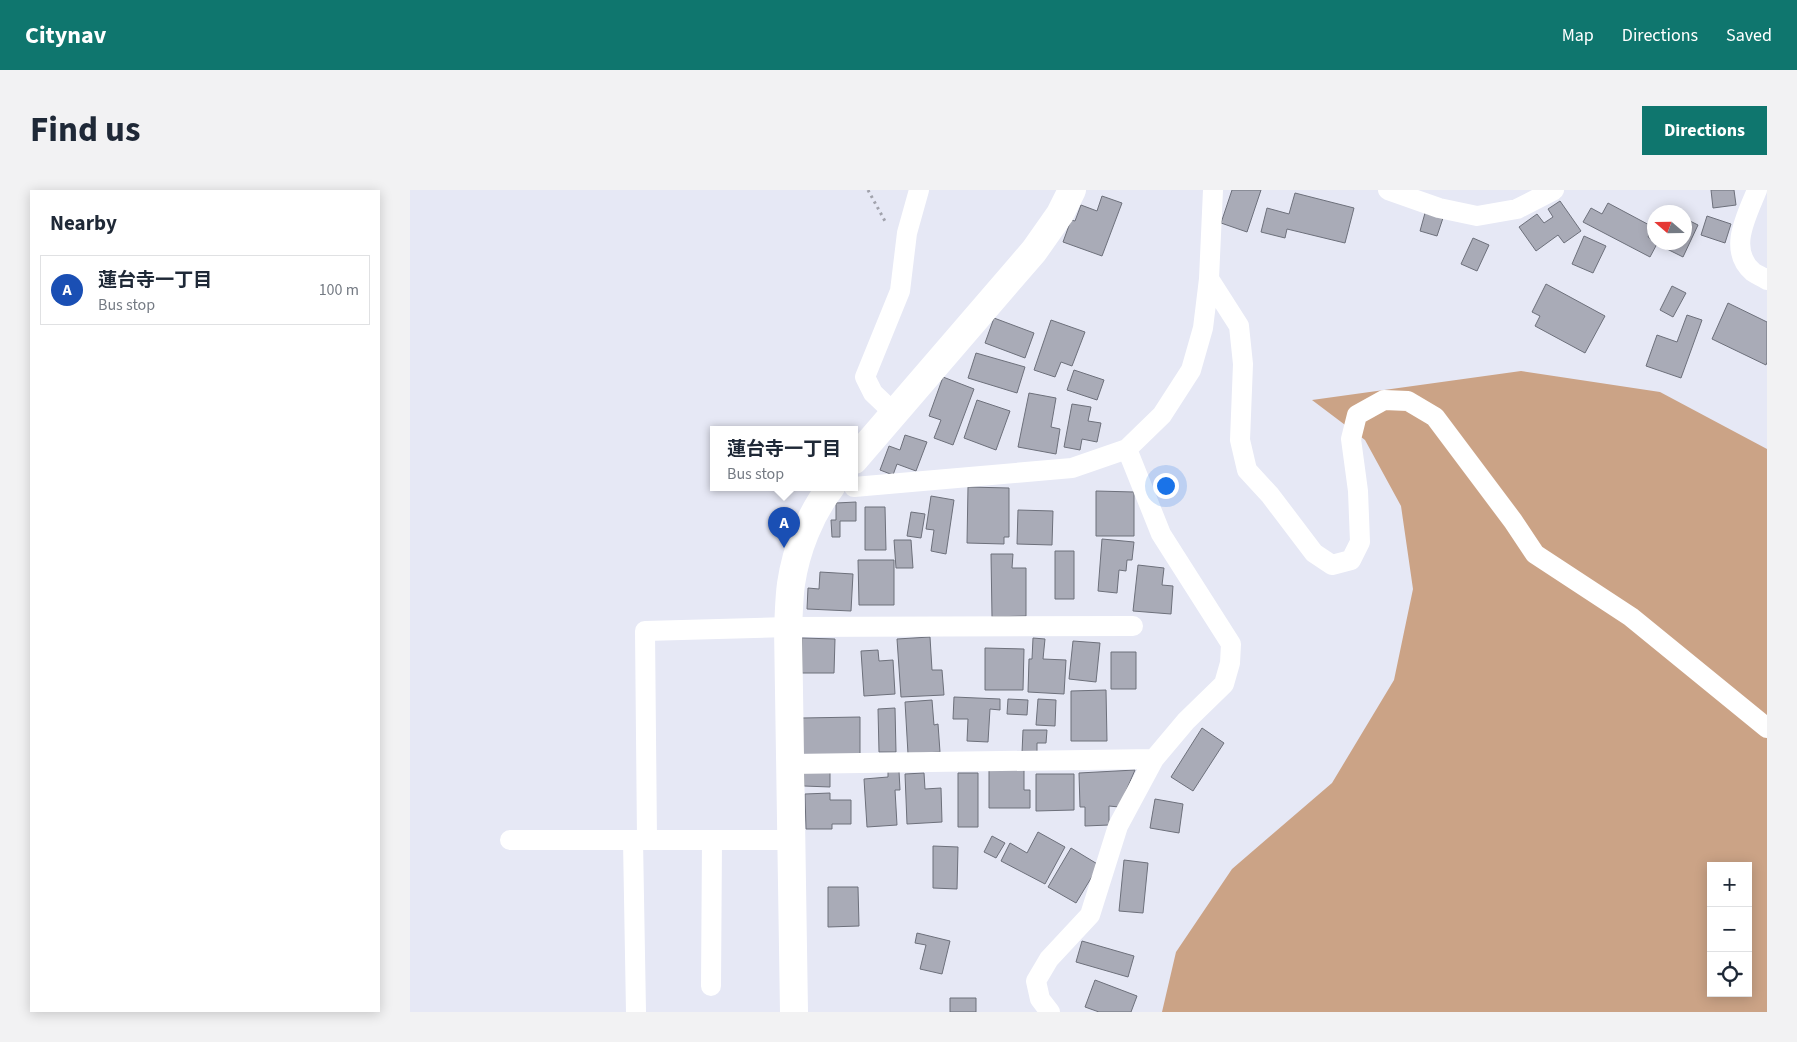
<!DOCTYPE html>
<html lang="en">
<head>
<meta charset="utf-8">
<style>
	body { margin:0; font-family:"Source Sans 3","Noto Sans JP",sans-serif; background:#f2f2f3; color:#1f2937 }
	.controls { position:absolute; right:15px; bottom:15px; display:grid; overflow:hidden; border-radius:0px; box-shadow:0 2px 12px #0003 }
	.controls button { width:45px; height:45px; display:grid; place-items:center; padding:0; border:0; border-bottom:1px solid #e0e1e3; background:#fff; color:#1f2937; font:25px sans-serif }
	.compass { position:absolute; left:1237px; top:15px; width:45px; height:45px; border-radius:50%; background:#fff; box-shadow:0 2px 12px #0003; rotate:290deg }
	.you { position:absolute; left:755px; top:295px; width:18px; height:18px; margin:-12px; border:4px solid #fff; border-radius:50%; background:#1a73e8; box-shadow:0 0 0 8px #1a73e833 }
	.badge { display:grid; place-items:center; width:32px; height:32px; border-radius:50%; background:#0f766e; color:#fff; font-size:16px; font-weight:700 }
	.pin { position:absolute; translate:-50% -41px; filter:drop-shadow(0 1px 2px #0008) }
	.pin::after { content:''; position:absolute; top:26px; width:18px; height:15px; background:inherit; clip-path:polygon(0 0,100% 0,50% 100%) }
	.popup { position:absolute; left:300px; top:236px; width:148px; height:65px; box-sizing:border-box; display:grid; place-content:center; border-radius:0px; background:#fff; filter:drop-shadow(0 1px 4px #0005); font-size:16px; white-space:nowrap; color:#747a83 }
	.popup b { font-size:19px; color:#1f2937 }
	.popup::after { content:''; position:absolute; left:50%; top:100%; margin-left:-10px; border:10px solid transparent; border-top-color:#fff }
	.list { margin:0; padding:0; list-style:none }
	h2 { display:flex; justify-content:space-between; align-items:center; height:65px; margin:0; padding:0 20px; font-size:21px }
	h2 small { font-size:16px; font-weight:400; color:#747a83 }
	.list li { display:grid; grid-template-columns:32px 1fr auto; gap:15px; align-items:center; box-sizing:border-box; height:70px; margin:0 10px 10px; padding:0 10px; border:1px solid #e0e1e3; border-radius:0px }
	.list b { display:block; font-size:19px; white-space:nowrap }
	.list p { margin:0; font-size:16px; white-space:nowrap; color:#747a83 }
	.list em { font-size:16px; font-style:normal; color:#747a83 }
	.icon { flex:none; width:28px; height:28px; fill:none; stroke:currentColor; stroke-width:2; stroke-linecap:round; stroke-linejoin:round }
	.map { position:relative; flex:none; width:1357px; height:822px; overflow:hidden; border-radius:0px }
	header { display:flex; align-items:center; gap:30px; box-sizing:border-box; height:70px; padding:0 25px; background:#0f766e; color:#fff }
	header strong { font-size:24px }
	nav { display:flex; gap:28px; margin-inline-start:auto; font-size:18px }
	.intro { display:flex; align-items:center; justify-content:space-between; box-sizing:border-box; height:120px; padding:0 30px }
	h1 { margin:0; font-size:35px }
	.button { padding:12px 22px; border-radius:0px; background:#0f766e; color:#fff; font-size:18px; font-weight:700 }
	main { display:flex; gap:30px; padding:0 30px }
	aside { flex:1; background:#fff; border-radius:0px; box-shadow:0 2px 12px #0003 }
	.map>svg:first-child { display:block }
</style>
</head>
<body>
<header>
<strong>Citynav</strong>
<nav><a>Map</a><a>Directions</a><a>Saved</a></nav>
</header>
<div class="intro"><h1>Find us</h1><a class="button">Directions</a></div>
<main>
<aside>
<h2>Nearby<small></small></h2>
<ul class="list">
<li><span class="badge" style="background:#1a4fb4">A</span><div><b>蓮台寺一丁目</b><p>Bus stop</p></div><em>100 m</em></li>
</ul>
</aside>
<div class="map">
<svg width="1357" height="822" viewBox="0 0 1357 822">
	<rect width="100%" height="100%" fill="#e6e8f5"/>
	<path fill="#cba386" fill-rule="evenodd" d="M1111 181 1250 202 1357 259V822H752L766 762 822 679 922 593 984 490 1003 399 991 316 955 250 902 210ZM1301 676H1338V803H1301Z"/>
	<path fill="#a9abb7" stroke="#6d707b" d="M822 0H851L837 42 811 33Z
		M1301 0H1324L1326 15 1303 18Z
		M885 3 944 18 935 53 877 39 875 48 851 42 857 18 879 24Z
		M692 6 712 13 692 66 653 52 661 30 665 31 671 15 687 21Z
		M1150 11 1171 41 1154 53 1148 45 1126 61 1109 37 1127 24 1134 33 1143 27 1138 19Z
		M1198 13 1243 37 1238 47 1244 51V52H1248L1240 67 1173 32 1181 18 1192 24Z
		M1015 23 1033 28 1027 46 1010 41Z
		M1297 26 1321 34 1315 53 1291 45Z
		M1274 28 1288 35 1273 67 1255 58 1257 52H1274Z
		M1174 46 1196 56 1183 83 1162 74Z
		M1063 48 1079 55 1067 81 1051 74Z
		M1136 94 1195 126 1175 163 1125 136 1130 126 1122 122Z
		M1262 96 1276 103 1263 127 1250 120Z
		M1318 113 1357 132V172L1356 175 1302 149Z
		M1277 125 1292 130 1271 188 1236 176 1247 145 1267 152Z
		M584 128 624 143 615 168 575 153Z
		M641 130 675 142 662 176 651 172 645 187 624 180Z
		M566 163 615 177 607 203 558 188Z
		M664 180 694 190 687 210 657 200Z
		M533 187 564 199 543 255 524 248 531 230 519 226Z
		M619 203 646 208 641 237 650 239 646 264 608 257Z
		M567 210 600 221 586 260 554 248Z
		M662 214 681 217 678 231 691 233 687 252 672 249 670 260 654 257Z
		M495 245 517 252 506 281 487 274 483 285 470 280 479 256 490 260Z
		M558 297 599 298V347H594V354L557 353Z
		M686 301 724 302V346H686Z
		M521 306 544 310 536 364 521 361 524 340 516 339Z
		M446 312V331H430V347H422L421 330H426V313Z
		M455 317H475L476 360H455Z
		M608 320 643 321 642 355 607 354Z
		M501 322 515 324 511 348 497 346Z
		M692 349 724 352 722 370H717L716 381 709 380 707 403 688 401Z
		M484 350H501L503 378H486Z
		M645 361H664V409H645Z
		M581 364H603L602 378H616V426L582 427Z
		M448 370H484V415H449Z
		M728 375 754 378 752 395 763 396 761 424 723 421Z
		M410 382 443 384 441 421 397 419 398 398 409 399Z
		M520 447 522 480H532L534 505 491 507 487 449Z
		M392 448 425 449 424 483H392Z
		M623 448 635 449 633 469 656 470 654 504 618 502 619 469H622Z
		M663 451 690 453 686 492 659 489Z
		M575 458 614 459 613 500H575Z
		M468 460 469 471 483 470 485 504 454 506 451 461Z
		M701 462H726V499H701Z
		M696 500 697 551H661V501Z
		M544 507 590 509V520L580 519 578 552 557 551 558 529H543Z
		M598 509 618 510 617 525 597 524Z
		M628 509 646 510 645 536 626 535Z
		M522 510 524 535 528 534 530 562 498 564 495 512Z
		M485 518 486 562H469L468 519Z
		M450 527V565L393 566 392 528Z
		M792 538 814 553 783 601 761 587Z
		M613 540H637L636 553H627V563H612Z
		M579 579H614V600H620V618H579Z
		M725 580 709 617 699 616V635L675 636V617H670L669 583Z
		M478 581H489L490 600H485L487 635 457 637 454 589 478 587Z
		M394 582H420V597L394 596Z
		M514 583 515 599 531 598 532 632 497 634 495 584Z
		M548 583H568V637H548Z
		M626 584H664V620L626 621Z
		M420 603V610H441V634H422V639H396L395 604Z
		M745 609 773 614 769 643 740 638Z
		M628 642 655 657 635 694 591 671 600 653 617 663Z
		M582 646 595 653 586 668 574 662Z
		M523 656 548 657 547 699 523 698Z
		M661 658 689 675 666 713 638 697Z
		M714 670 738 673 733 723 709 721Z
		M418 697H448L449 736 418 737Z
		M507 743 540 751 532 784 510 779 516 755 505 753Z
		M672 751 724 766 718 787 666 772Z
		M685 790 727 806 721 822H689L675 817Z
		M540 808H566V822H540Z"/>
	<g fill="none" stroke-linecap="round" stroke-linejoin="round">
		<path stroke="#a1a2ac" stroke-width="3" stroke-dasharray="2.5 4" stroke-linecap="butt" d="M458 0 476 33"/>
		<path stroke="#fff" stroke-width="20" d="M978 0 1029 18 1067 26 1107 19 1144 0
			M1347 0C1337 25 1317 60 1343 82 1347 85 1353 87 1357 90
			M799 89 829 136 833 174 830 250 837 280 860 305 904 363 922 375 941 370 950 352 948 301 941 249 947 225 974 210 998 211 1025 227 1103 331 1125 364 1221 427 1357 538
			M484 223 463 203 455 187 490 101 497 43 509 0
			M444 297 662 278 717 259 752 225 781 180 793 138 799 89 803 0
			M381 574 744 569
			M100 650H382
			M223 650 226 822
			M237 650 235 441 378 437 723 436
			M301 796 302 650
			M640 822 630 809 626 791 639 769 680 725 708 636 744 569 776 531 814 494 820 473 821 454 751 344 717 259"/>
		<path stroke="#fff" stroke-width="28" d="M444 270 624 61 650 24 662 0
			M384 822 378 437C379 423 379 408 381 394 386 360 400 324 421 297"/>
	</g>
</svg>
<div class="controls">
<button>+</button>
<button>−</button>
<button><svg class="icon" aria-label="locate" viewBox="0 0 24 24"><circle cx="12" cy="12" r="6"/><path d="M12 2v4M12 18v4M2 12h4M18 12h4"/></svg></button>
</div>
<svg class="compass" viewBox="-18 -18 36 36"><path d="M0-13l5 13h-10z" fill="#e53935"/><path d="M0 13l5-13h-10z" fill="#747a83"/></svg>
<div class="you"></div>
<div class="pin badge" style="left:374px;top:358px;background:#1a4fb4">A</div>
<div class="popup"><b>蓮台寺一丁目</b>Bus stop</div>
</div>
</main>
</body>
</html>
